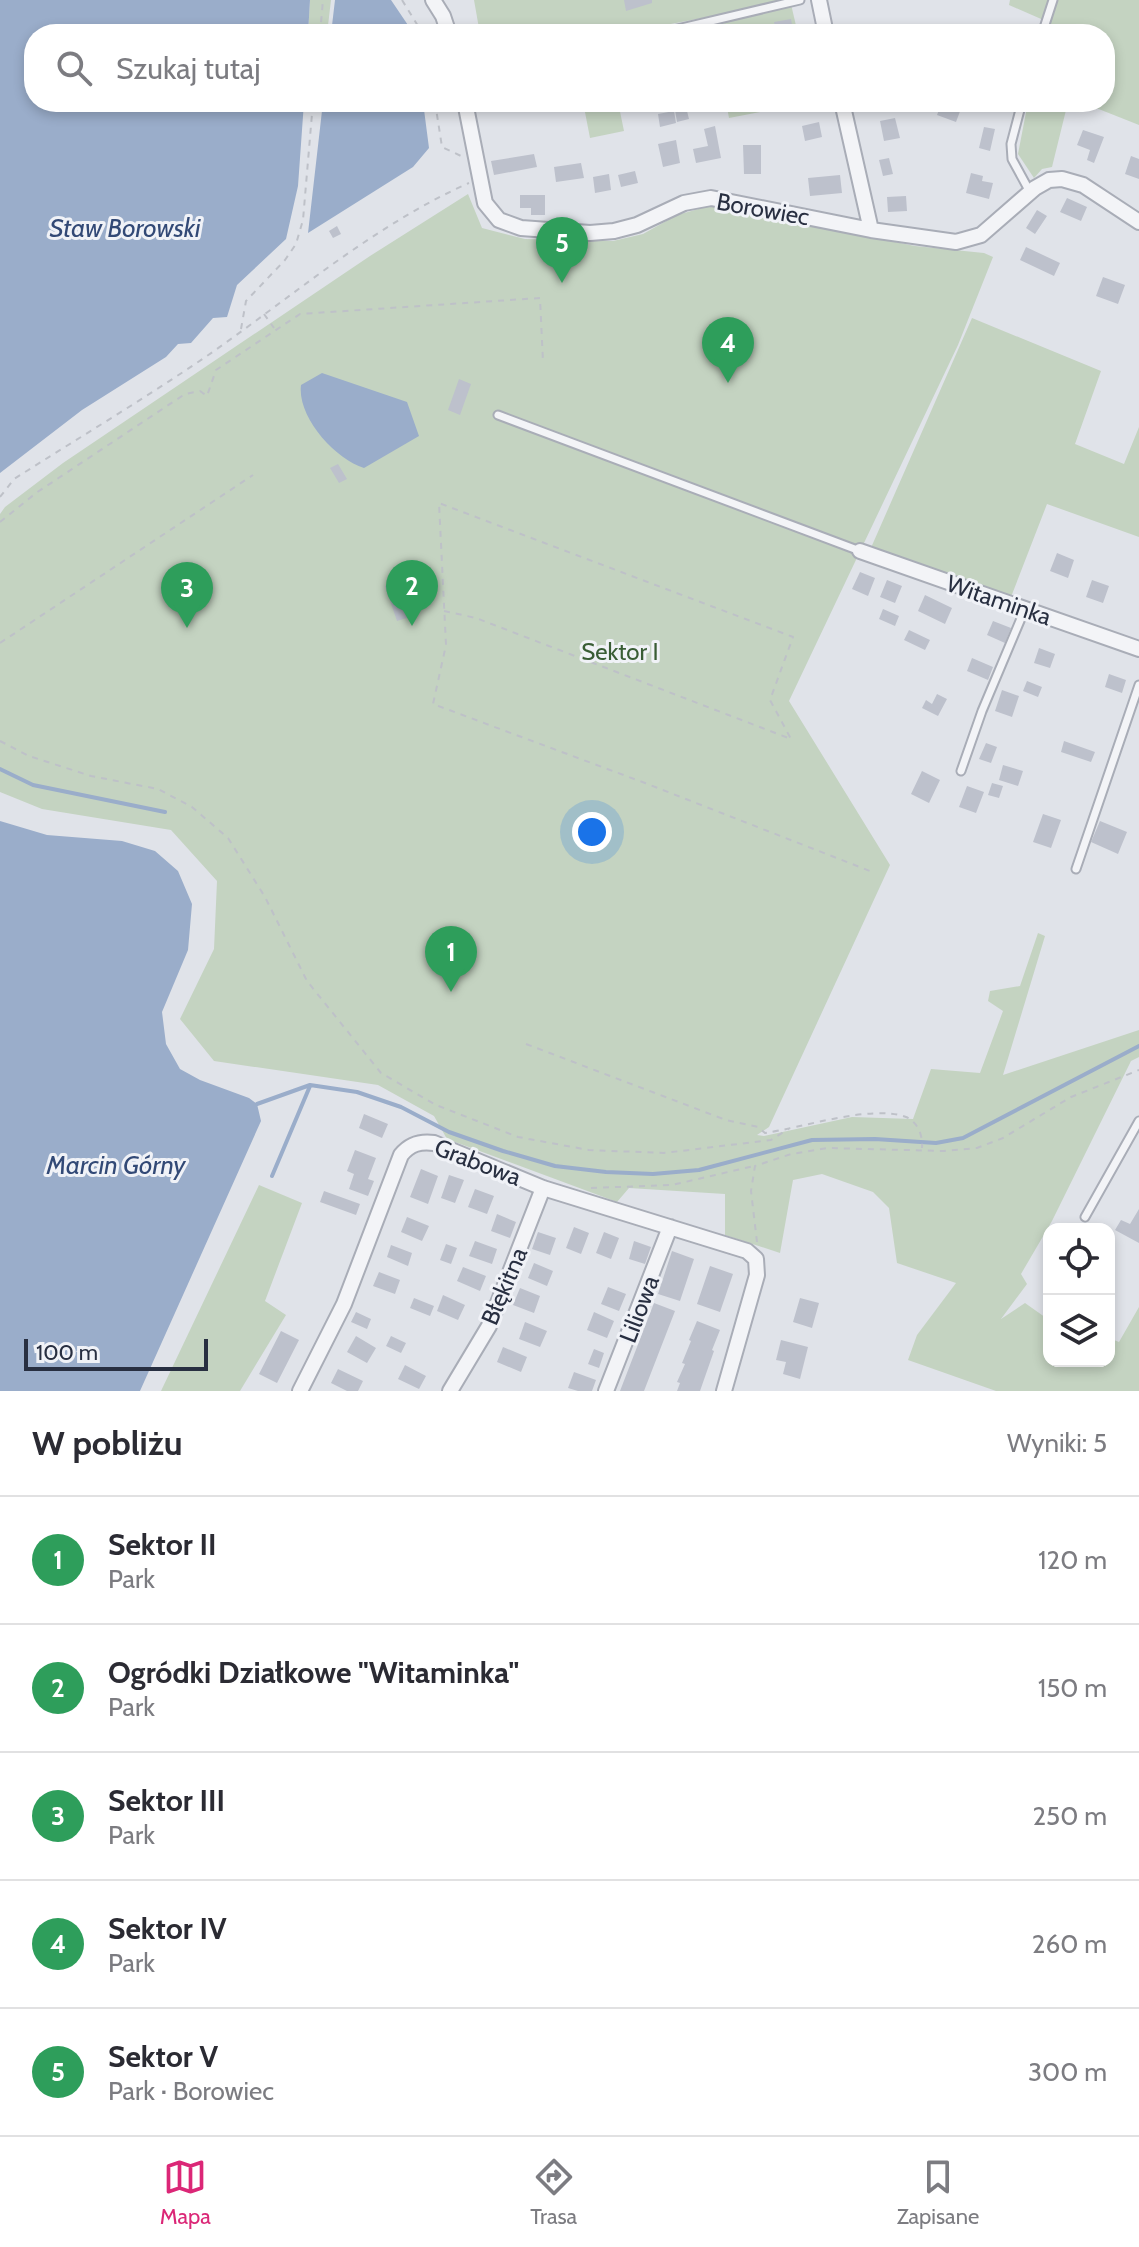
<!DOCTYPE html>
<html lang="pl">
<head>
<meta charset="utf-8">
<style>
	body { margin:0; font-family:Cabin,sans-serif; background:#f7f7f7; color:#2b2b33 }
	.controls { position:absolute; right:24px; bottom:24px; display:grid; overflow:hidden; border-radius:16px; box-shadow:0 4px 12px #0003 }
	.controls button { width:72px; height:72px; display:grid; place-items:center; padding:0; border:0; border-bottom:2px solid #e1e1e2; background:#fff; color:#2b2b33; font:40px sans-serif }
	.scale { position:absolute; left:24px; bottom:20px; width:184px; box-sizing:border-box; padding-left:8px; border:4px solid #282f41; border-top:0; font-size:22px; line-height:28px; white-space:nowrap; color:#282f41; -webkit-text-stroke:6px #f0f2f7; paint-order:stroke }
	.you { position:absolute; left:592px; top:832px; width:28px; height:28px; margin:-20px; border:6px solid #fff; border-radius:50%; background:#1a73e8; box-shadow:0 0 0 12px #1a73e833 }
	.badge { display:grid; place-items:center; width:52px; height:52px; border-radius:50%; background:#db2777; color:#fff; font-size:26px; font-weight:700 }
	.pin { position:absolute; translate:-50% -66px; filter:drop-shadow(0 2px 4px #0008) }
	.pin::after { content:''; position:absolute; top:42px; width:28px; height:24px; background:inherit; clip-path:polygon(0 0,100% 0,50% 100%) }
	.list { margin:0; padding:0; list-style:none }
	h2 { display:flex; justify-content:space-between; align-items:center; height:104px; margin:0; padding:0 32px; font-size:34px }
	h2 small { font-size:26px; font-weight:400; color:#7c7c81 }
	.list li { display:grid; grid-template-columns:52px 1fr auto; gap:24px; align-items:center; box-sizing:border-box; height:128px; padding:0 32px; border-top:2px solid #e1e1e2 }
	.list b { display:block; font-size:30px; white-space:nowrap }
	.list p { margin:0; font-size:26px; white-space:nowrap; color:#7c7c81 }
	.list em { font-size:26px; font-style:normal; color:#7c7c81 }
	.icon { flex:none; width:44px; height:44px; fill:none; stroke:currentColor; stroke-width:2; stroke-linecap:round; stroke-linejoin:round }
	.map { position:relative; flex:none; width:1139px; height:1391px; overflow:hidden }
	.search { position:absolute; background:#fff; box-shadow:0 4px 12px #0003; left:24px; right:24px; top:24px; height:88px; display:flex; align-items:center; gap:20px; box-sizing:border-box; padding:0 28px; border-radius:32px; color:#7c7c81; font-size:30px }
	.sheet { height:744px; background:#fff }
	nav { display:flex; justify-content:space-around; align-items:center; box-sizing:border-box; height:112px; border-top:2px solid #e1e1e2; background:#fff; font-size:22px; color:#7c7c81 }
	nav a { display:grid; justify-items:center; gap:4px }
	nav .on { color:#db2777 }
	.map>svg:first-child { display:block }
</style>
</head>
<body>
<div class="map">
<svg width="1139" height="1391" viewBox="0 0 1139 1391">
	<rect width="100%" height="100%" fill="#e0e3e9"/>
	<path fill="#c4d3c1" d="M310 0H331L327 34H308Z
		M474 0H790L798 34H711L707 17 619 34H480Z
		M1010 0H1139V125L1081 102H1105V34H1045L1048 22 1009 5Z
		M583 102H618L624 131 590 138Z
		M726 102H811L729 118Z
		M1028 102H1068L1052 167 1042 169 1034 178 1018 154Z
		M468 194 482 228 525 239 613 241 643 234 677 215 713 205 915 246 984 253 993 257 958 345 789 701 890 865 769 1127 757 1135 764 1136 852 1117 913 1119 931 1069 980 1073 1003 1011 988 1001 990 991 1020 986 1038 933 1045 936 1003 1075 1139 1030V1057L1131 1061 1052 1221 1021 1274 1027 1284 1001 1319 1025 1303 1049 1320V1361H1109V1338L1119 1342 1139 1307V1391H996L908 1360 917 1335 956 1283 897 1263 889 1208 873 1192 822 1174 793 1180 780 1253 725 1235V1194L629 1188 617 1202 447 1139 434 1116 378 1085 214 1061 180 1019 214 949 217 881 171 830 42 809 0 792V514L5 507 63 463 370 256Z
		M972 318 1101 371 1075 444 1124 464 1139 427V537L1047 504 1011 597 870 550Z
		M259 1185 302 1203 265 1301 286 1315 240 1391H161Z"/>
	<path fill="#9aadca" d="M0 0H310L308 34H34V102H304L298 186 286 239 237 285 227 317 213 318 191 343 178 344 166 357 82 410 0 473Z
		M335 0H391L414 34H331Z
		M323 102H423L429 148 413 167 308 233Z
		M322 373 407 402 419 436 364 468C335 459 297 417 301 385Z
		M0 821 47 835 122 841 155 851 178 871 192 904 188 950 162 1012 166 1044 180 1069 200 1080 249 1098 257 1104 261 1121 140 1391H0Z"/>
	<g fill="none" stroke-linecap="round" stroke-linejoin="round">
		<path stroke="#9aadca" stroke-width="4" d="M0 769 33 785 165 812
			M257 1104 310 1085 357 1092 401 1107 449 1132 503 1151 555 1166 606 1172 653 1174 699 1170 812 1140 875 1139 936 1143 963 1138 1139 1046
			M272 1176 310 1086"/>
	</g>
	<path fill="#bdc1cc" d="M624 0H652V3L626 11Z
		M791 19 793 31 777 34 774 22Z
		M887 25 890 34H869L868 29Z
		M942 102H959L958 104 962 106 956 122 937 115Z
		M686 107 689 119 677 122 675 110Z
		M674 111 676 123 660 127 658 114Z
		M895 118 900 138 884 141 880 121Z
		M819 122 822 137 805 141 802 126Z
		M715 126 721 158 696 163 693 149 708 146 704 129Z
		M984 127 995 129 990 151 979 148Z
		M1083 130 1104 137 1094 163 1087 160 1090 150 1077 145Z
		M676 140 680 163 663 167 658 144Z
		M743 145H761V174H744Z
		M534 154 537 167 494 175 491 161Z
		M1131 156 1139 159V179L1125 174Z
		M889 158 893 174 883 176 879 160Z
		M581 163 584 178 556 182 554 167Z
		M635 171 638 183 621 187 618 175Z
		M971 173 983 176 982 181 993 183 989 199 966 193Z
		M609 174 611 190 595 193 593 177Z
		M840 175 842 193 810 196 808 178Z
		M520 195H545V215H531V208H520Z
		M906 196 907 211 888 212 887 197Z
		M1067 198 1087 207 1081 221 1060 212Z
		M1037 210 1047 216 1035 234 1026 228Z
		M337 226 341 234 333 238 329 231Z
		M1026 247 1060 263 1054 276 1020 260Z
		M1103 277 1125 285 1118 304 1096 296Z
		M459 379 471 384 460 415 448 410Z
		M338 464 347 479 339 483 330 468Z
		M1057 553 1074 560 1068 578 1050 571Z
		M860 572 875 578 868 596 852 589Z
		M887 580 902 586 895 603 880 597Z
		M1092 580 1109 586 1103 603 1086 597Z
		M398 582 410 617 397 621 385 586Z
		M925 595 952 608 945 624 918 611Z
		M883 609 899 616 895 626 879 619Z
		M993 621 1011 628 1005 643 987 635Z
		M909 630 930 640 925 650 904 640Z
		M1039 648 1055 654 1050 668 1034 663Z
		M972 658 993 667 988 680 967 671Z
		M1109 674 1126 680 1122 693 1105 687Z
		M1027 681 1042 687 1038 697 1023 691Z
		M1002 690 1019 696 1012 717 995 711Z
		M937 694 947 699 938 716 922 708 926 700 932 704Z
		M1064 741 1095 752 1091 762 1061 752Z
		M986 743 997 747 991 763 979 759Z
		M1003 765 1023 771 1018 786 999 780Z
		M922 771 940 780 929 803 911 794Z
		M992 783 1003 786 999 798 988 795Z
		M967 786 984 792 976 813 959 807Z
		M1043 814 1061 820 1051 848 1033 842Z
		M1100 821 1127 832 1118 854 1091 842Z
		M364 1114 388 1124 382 1138 359 1128Z
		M355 1150 376 1158 368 1179 374 1181 368 1196 349 1189 354 1174 347 1171Z
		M421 1169 438 1176 428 1204 410 1197Z
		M449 1175 464 1180 455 1203 441 1198Z
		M475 1189 494 1196 487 1214 468 1207Z
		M324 1191 360 1204 356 1215 320 1202Z
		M1139 1209V1243L1115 1230 1121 1220 1130 1224Z
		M497 1214 516 1222 510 1238 491 1231Z
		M407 1217 429 1226 422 1241 401 1232Z
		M574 1227 589 1233 581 1254 566 1248Z
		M538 1232 556 1238 550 1255 532 1249Z
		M604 1232 619 1238 611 1259 596 1253Z
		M475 1241 497 1249 492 1264 469 1256Z
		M634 1241 651 1247 645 1264 629 1259Z
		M446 1244 457 1248 451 1264 440 1260Z
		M391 1245 412 1253 408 1266 387 1257Z
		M672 1251 694 1259 680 1301 658 1294Z
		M534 1263 553 1271 547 1286 528 1278Z
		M710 1266 733 1274 720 1312 697 1304Z
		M463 1267 486 1276 480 1291 457 1281Z
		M379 1272 400 1280 395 1294 373 1286Z
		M608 1287 626 1294 619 1311 601 1304Z
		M520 1288 540 1296 534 1313 513 1305Z
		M443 1295 465 1305 458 1320 437 1311Z
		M414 1298 434 1306 430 1316 410 1308Z
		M800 1298 819 1303 812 1328 793 1322Z
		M654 1303 675 1311 644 1391H620Z
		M356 1312 371 1319 367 1329 351 1322Z
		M594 1312 614 1321 607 1338 587 1330Z
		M697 1321 720 1330 712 1350 714 1351 700 1391H677L680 1383 677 1382 685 1364 682 1363 691 1341 689 1340Z
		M525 1322 547 1331 540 1347 519 1339Z
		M281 1331 299 1340 277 1383 259 1374Z
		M356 1336 376 1348 367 1363 347 1352Z
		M391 1336 406 1343 401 1353 386 1346Z
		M781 1340 808 1347 800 1379 783 1374 786 1362 776 1360Z
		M503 1347 527 1357 521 1372 497 1362Z
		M594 1349 604 1353 599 1368 588 1364Z
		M405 1365 426 1376 419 1389 398 1379Z
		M338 1369 363 1381 358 1391H347L331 1383Z
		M574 1372 596 1380 592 1391H578L568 1388Z"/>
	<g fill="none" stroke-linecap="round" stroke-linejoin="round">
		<g stroke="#a9adb7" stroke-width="11">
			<path id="service" d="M656 34 800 0
				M1042 34 1053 0
				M1022 102 1011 144 1012 159 1030 192
				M498 415 860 551
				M961 771 982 711 1025 609
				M1076 869 1139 685
				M1085 1217 1139 1121"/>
		</g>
		<g stroke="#a9adb7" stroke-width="18">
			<path id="minor" d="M433 0 443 16 449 34
				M819 0 826 34
				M465 102 485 203 499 220 521 228 590 233 614 231 637 225 684 203 711 198 871 230 956 242 981 235 1035 188 1049 180 1062 179 1083 185 1139 222
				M842 102 871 230
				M860 551 1139 649
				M300 1391 344 1304 401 1155C410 1144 420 1141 434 1143L543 1188 747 1251 756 1259 757 1275 724 1391
				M450 1391 489 1326 543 1188
				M606 1391 670 1227"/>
		</g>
		<path stroke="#bec1c8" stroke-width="2" stroke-dasharray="6 6" stroke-linecap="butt" d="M402 0 423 34
			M320 34 323 0
			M435 102 442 147 461 156
			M264 314 274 328
			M241 329 246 301 285 260 296 244 303 220 313 102
			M0 497 14 479C77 439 142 400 204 358 291 298 372 226 469 183
			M0 522 36 493 185 394 200 391 207 396 216 370 300 314 540 298 543 362
			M444 611 476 618 791 739 770 700 793 637 439 503 446 645 433 704 645 783 875 873
			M0 643 253 475
			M0 741 29 756 91 776 158 789 192 807 228 838 265 897 307 981 381 1073 436 1105 518 1137 589 1150 664 1153 771 1140 790 1128
			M526 1044 726 1120 758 1127 765 1133C801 1128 872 1104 906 1117 918 1122 923 1136 922 1148
			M591 1188 672 1185 754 1166
			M757 1242 751 1191 755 1166 791 1154 828 1148 944 1151 977 1148 1003 1138 1071 1097 1139 1070"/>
		<use href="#service" stroke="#f3f4f7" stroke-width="7"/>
		<use href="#minor" stroke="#f3f4f7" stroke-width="14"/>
	</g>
	<g text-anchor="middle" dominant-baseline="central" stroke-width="6" stroke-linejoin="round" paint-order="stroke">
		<g font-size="24" fill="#282f41" stroke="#f0f2f7">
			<text transform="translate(763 209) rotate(10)">Borowiec</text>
			<text transform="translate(999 600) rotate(19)">Witaminka</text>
			<text transform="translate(478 1162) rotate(21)">Grabowa</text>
			<text transform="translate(504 1286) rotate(-67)">Błękitna</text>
			<text transform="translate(639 1309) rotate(-69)">Liliowa</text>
		</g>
		<g font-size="24" fill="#395d35" stroke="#f0f2f7">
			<text x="620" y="651">Sektor I</text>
		</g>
		<g font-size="26" font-style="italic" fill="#324976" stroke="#f0f2f7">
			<text x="125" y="228">Staw Borowski</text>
			<text x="116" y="1165">Marcin Górny</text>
		</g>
	</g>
</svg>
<div class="controls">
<button><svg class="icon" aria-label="locate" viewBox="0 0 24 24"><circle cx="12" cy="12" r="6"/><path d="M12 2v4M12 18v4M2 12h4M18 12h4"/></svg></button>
<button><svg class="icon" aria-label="layers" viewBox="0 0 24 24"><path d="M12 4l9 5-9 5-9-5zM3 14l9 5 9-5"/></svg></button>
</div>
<div class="scale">100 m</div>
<div class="you"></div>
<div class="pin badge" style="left:451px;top:992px;background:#2e9e5b">1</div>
<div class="pin badge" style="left:412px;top:626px;background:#2e9e5b">2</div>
<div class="pin badge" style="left:187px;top:628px;background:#2e9e5b">3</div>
<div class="pin badge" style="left:728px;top:383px;background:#2e9e5b">4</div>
<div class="pin badge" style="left:562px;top:283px;background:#2e9e5b">5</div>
<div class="search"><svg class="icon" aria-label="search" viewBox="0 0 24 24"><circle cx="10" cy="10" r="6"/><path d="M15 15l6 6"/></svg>Szukaj tutaj</div>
</div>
<section class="sheet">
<h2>W pobliżu<small>Wyniki: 5</small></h2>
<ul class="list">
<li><span class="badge" style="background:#2e9e5b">1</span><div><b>Sektor II</b><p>Park</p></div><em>120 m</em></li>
<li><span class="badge" style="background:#2e9e5b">2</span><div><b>Ogródki Działkowe &quot;Witaminka&quot;</b><p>Park</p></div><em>150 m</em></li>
<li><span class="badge" style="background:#2e9e5b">3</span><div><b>Sektor III</b><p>Park</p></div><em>250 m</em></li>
<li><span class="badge" style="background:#2e9e5b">4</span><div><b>Sektor IV</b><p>Park</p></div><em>260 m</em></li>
<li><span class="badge" style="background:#2e9e5b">5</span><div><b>Sektor V</b><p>Park · Borowiec</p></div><em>300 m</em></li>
</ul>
</section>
<nav>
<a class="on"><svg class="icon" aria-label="map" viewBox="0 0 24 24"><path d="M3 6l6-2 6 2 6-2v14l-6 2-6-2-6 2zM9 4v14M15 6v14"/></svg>Mapa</a>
<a><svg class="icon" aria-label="directions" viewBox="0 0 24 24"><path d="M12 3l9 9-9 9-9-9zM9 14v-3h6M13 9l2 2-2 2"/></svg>Trasa</a>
<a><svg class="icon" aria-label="saved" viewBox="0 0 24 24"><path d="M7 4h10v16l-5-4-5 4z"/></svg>Zapisane</a>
</nav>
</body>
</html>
